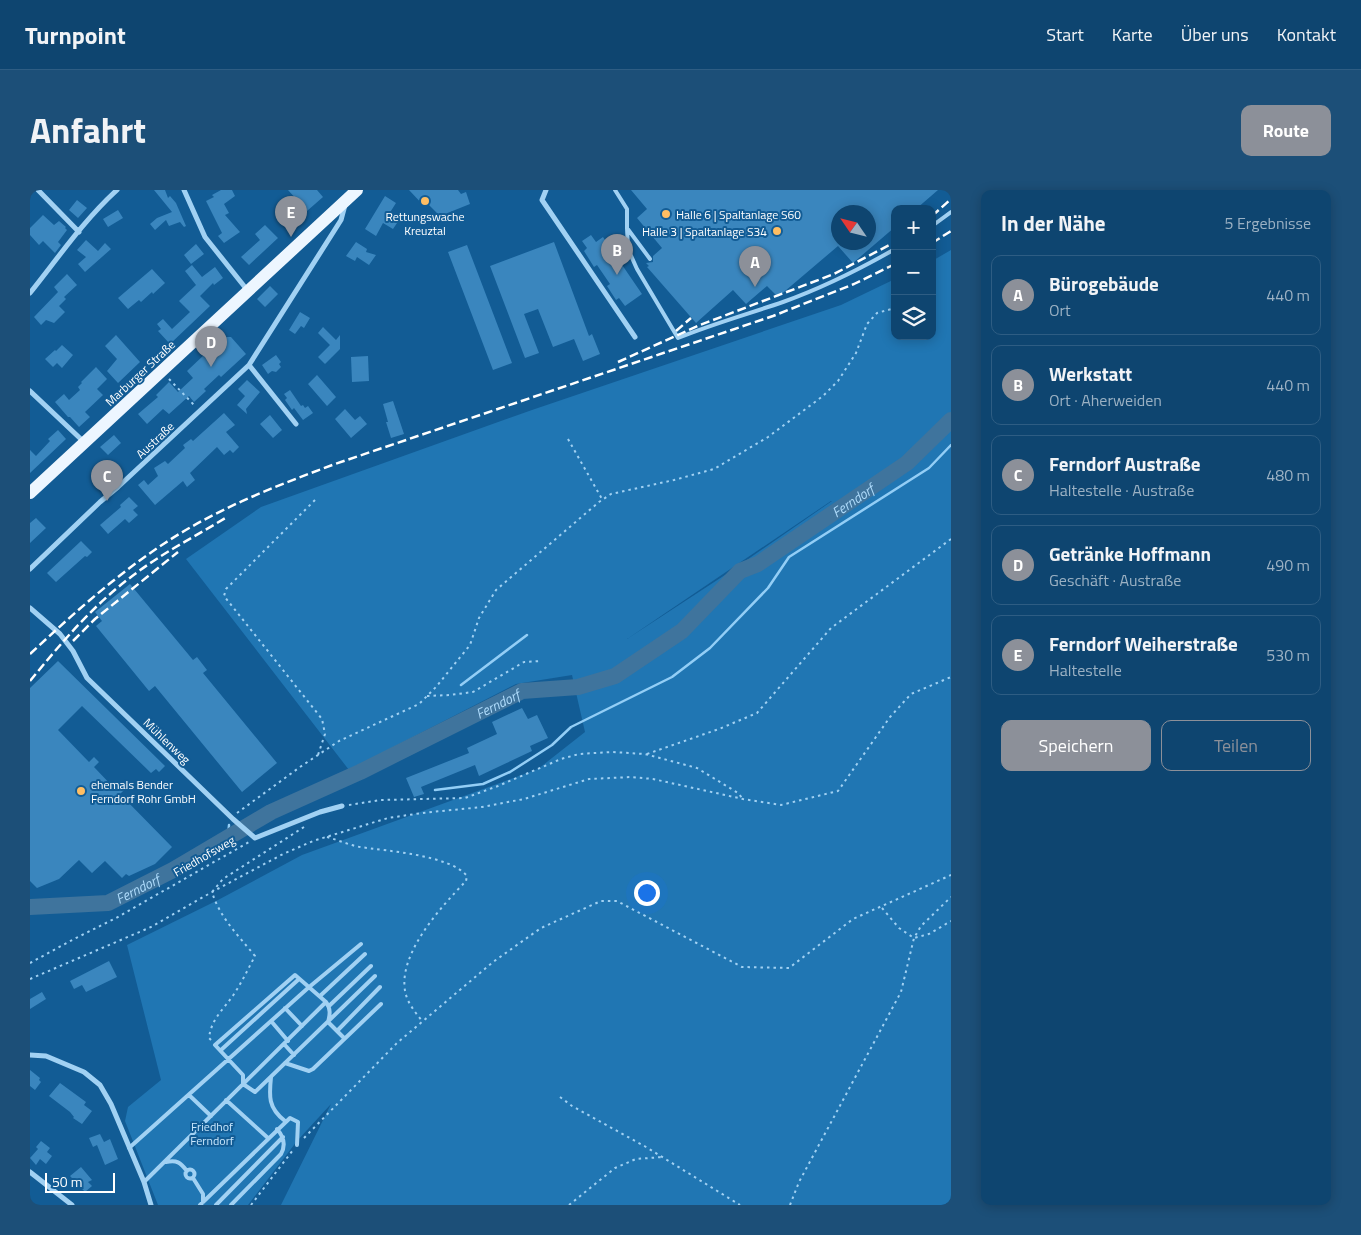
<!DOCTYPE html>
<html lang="de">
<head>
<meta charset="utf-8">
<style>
	body { margin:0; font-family:"Titillium Web",sans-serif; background:#1c4f78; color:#f1f3f6 }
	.controls { position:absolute; right:15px; top:15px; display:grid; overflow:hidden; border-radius:10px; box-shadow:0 2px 12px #0003 }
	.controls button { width:45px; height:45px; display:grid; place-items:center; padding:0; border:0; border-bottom:1px solid #2e5d83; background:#0e4570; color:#f1f3f6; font:25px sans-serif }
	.compass { position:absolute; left:801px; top:15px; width:45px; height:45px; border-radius:50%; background:#0e4570; box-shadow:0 2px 12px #0003; rotate:305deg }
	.scale { position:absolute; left:15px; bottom:12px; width:70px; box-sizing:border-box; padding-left:5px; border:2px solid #fff; border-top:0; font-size:14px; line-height:18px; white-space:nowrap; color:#fff; -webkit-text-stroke:4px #125c95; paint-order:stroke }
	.you { position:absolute; left:616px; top:702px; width:18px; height:18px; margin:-12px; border:4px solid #fff; border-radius:50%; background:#1a73e8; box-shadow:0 0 0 8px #1a73e833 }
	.badge { display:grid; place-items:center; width:32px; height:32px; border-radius:50%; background:#8c9099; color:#fff; font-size:16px; font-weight:700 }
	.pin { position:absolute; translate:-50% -41px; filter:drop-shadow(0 1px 2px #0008) }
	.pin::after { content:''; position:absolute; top:26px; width:18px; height:15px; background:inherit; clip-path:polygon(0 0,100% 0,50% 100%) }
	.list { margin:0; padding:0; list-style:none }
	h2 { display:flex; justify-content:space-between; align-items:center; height:65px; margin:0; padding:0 20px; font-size:21px }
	h2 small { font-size:16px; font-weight:400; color:#9bb1c3 }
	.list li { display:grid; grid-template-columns:32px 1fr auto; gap:15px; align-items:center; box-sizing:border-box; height:80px; margin:0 10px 10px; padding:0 10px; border:1px solid #2e5d83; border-radius:10px }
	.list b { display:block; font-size:19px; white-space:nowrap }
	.list p { margin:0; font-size:16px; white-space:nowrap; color:#9bb1c3 }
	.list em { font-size:16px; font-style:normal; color:#9bb1c3 }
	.actions { display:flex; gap:10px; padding:15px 20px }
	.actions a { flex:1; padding:11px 0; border:1px solid #8c9099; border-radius:10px; text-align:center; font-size:18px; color:#8c9099 }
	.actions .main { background:#8c9099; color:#fff }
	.icon { flex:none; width:28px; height:28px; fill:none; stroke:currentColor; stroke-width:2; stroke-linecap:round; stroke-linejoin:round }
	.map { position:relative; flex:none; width:921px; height:1015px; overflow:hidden; border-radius:10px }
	header { display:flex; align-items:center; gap:30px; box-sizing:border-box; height:70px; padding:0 25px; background:#0e4570; border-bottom:1px solid #2e5d83 }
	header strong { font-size:24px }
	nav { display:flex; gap:28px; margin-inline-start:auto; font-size:18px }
	.intro { display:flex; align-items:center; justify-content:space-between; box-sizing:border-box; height:120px; padding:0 30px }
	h1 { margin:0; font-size:35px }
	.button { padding:12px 22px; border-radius:10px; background:#8c9099; color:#fff; font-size:18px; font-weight:700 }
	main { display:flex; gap:30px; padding:0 30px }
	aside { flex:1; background:#0e4570; border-radius:10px; box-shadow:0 2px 12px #0003 }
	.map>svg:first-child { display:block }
</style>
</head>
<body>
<header>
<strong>Turnpoint</strong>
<nav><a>Start</a><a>Karte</a><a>Über uns</a><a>Kontakt</a></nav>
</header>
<div class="intro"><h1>Anfahrt</h1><a class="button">Route</a></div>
<main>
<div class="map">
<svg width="921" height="1015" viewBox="0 0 921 1015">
	<rect width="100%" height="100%" fill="#125c95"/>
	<path fill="#2076b3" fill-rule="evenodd" d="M921 60V224L907 238 921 230V1015H251L301 914 267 951 218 1015H128L95 931 98 917 131 890 97 755 188 710 272 665 508 579 555 542 542 485 486 494 319 580 156 369 231 317 502 220 811 115 865 89V146H902V71ZM802 311 698 383 597 449 801 311Z"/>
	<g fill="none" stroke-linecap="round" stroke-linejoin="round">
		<path stroke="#93cef6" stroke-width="2.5" d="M431 495 497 445
			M405 600 453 594 480 582 522 555 541 537 642 487 680 458 738 398 759 367 899 278 921 255
			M198 647 199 635"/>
		<path stroke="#3f749d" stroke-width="16" id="s1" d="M0 717 78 713 143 680 241 622 330 582 492 501 548 497 585 486 652 441 710 381 728 374 877 273 921 230"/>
	</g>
	<path fill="#3a86be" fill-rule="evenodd" d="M124 0H135L138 8 140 6 146 13 156 36 154 37 150 32 139 36 136 30 125 40 120 34 127 28 142 22Z
		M191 0H202L205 6 194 14 199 23 195 25 210 42 194 53 188 46 192 43 176 11 184 7 182 5Z
		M258 0H287L293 7 277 21Z
		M379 0H428L431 4 436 2 440 14 410 26 398 14 395 17Z
		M601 0H908L886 19H865V37L823 73 808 56 748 107 737 96 716 114 703 100 666 133 617 77 619 76 616 73 623 72V66L632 58 607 28 617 19ZM808 22H838V52H808Z
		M355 6 366 13 359 24 369 30 363 39 353 33 346 46 335 39Z
		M47 10 57 18 48 28 39 20Z
		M88 20 93 28 78 37 73 29Z
		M13 25 24 35 29 31 36 37 35 38 37 40 28 52 31 55 25 63 13 51 9 55 0 45V38Z
		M235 35 248 48 219 75 211 67 230 50 225 44Z
		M561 45 566 52 573 47 612 104 595 116 589 108 586 110 577 96 580 94 567 75 564 77 554 61 557 58 552 51Z
		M56 50 68 61 75 53 81 59 55 82 48 74 56 67 47 60Z
		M326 52 337 59 336 62 346 65 339 75 327 67 325 71 316 66Z
		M524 52 559 146 562 144 570 164 553 171 544 149 523 157 508 119 494 124 509 163 495 168 460 76Z
		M166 54 174 64 161 74 154 65Z
		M437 55 482 173 463 180 418 62Z
		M162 75 172 87 185 77 193 88 184 95 183 93 170 106 180 116 140 154 128 141 131 139 127 134 133 129 142 139 160 122 149 111 166 95 155 81Z
		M122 79 135 93 123 104 122 102 111 112 109 110 98 119 88 108Z
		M37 84 47 95 34 107 36 109 29 116 35 122 24 133 16 130 11 135 4 127 28 102 24 97Z
		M240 96 248 104 235 117 227 109Z
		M270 122 280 128 274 138 271 136 265 144 259 140Z
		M293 137 306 150 310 145V159L295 174 288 167 300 155 288 143Z
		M86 145 110 172 88 193 77 181 87 169 75 156Z
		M193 147H201L216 164 191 187 189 185 174 199 176 201 164 212 159 206 139 224 133 219 117 234 108 224 128 207 126 205 139 192 148 202 163 188 157 181Z
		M32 155 43 165 32 178 27 173 23 177 15 169 25 160 26 161Z
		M246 165 251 172 249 174 251 177 246 182 242 181 238 184 232 175Z
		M338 166 339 191 322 192 321 167Z
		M66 177 77 189 67 199 73 205 55 222 60 227 49 237 40 227H38L25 212 34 204 39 210 50 200 48 197 52 193 51 192Z
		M287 185 306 207 297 216 278 194Z
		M217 190 230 202 216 219 217 224 207 215 215 206 208 199Z
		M260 200 271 216 273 215 275 218 278 216 283 223 273 230 264 218 262 220 255 210 257 208 254 204Z
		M363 211 374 244 361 248 356 232H358L353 214Z
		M315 219 325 230 330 226 337 234 321 248 305 229Z
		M194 223 205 235 196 242 209 257 203 263 200 260 194 265 187 257 160 283 165 290 157 297 153 291 125 315 108 295 114 290 118 295 128 286 124 278 135 271 138 274 155 258 153 255 161 249 163 251Z
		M240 225 252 240 243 248 230 234Z
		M28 240 36 249 0 283V260L6 266 20 251 18 249Z
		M84 245 91 253 78 265 70 257Z
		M99 307 108 316 103 320 108 325 99 333 95 329 78 344 70 335 91 317 90 315Z
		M6 328 16 338 0 353V333Z
		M51 351 62 362 57 367 55 366 26 392 17 383Z
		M100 394 163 470 167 467 177 480 173 483 247 573 212 602 125 496 119 501 66 436 72 431 65 422Z
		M28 471 135 576 129 582 126 579 121 583 52 516 28 540 59 572 64 567 69 572 64 577 84 598 91 592 96 598 90 604 142 657 125 674 99 686 96 684 92 688 75 671 62 683 49 670 29 689 7 698 0 691V498Z
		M492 518 498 529 507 525 518 548 500 556 502 561 449 586 445 575 391 597 394 604 384 607 376 588 439 563 437 558 467 544 462 532Z
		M79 771 87 787 56 802 52 795 44 799 40 791Z
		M12 802 16 809 0 819V809Z
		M0 880 10 888 9 890 11 892 5 900 0 896Z
		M30 893 56 912 54 915 62 921 52 934 43 928 44 927 40 922 19 906Z
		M70 944 74 952 80 949 88 969 75 975 67 955 63 957 59 948Z
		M11 951 20 958 17 962 22 966 16 974 10 969 6 975 0 968 8 959 6 957Z
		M51 977 62 990 58 992 62 996 55 1002 40 986Z"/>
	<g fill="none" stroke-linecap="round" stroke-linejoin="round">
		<path stroke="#a1d1f3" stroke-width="2" stroke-dasharray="2.5 4" stroke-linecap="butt" d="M139 189 165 216
			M538 249 572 309
			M285 310 196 399 194 406 292 529 295 544 288 565
			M397 506 420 505 443 502 494 472 512 471
			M617 564 689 539 727 523 801 438 921 349
			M319 615 351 610 435 608 468 596 531 569 549 564 582 562 615 564 667 578 708 603 713 609
			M207 623 270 577 309 551 389 514 406 497 440 455 449 428 466 400 569 312 581 304 644 290 684 279 738 247 793 206 808 191 826 163 837 134 847 123 865 118
			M297 647C308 650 319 655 330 657 357 661 420 665 437 686L436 691C412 716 365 766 376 805 379 815 386 823 392 831
			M852 718 869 738 884 748 899 744 921 731
			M0 773 44 749 86 728 219 652
			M0 789 121 737 182 702 253 664 283 651 358 628 392 623 452 617 494 609 559 589 601 587 623 589 713 609 751 615 808 601 860 527 881 504 921 487
			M181 850 179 848C181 829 194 819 204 804 212 792 218 779 225 766 208 745 190 728 182 702L193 689 274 637
			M530 907 542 916 616 957 710 1015
			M274 948 367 853 463 772 511 738 571 711H587L712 777 759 778 823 729 921 685
			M221 1015 263 960
			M539 1015 585 978 606 969 633 967
			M760 1015 769 992 871 802 884 748 891 736 921 707"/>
		<path stroke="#a1d1f3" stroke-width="4" d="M585 0 597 19V38L620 69
			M902 36 921 22
			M597 38 598 59 607 79 648 148C682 134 718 124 753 112 792 98 830 79 865 59
			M290 806 335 764
			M299 816 341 776
			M255 818 272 836
			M241 831 258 851
			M307 841 350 797
			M254 854 264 865
			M191 860 269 789
			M255 873 279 881 283 879 351 814
			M241 887C239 906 238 918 255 931
			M213 894V885L185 855 265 785 296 812C301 819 300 825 298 832L314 848
			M213 894 225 902 345 786
			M159 905 181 926
			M196 910 238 948
			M99 958 278 798 331 754
			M136 972C147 970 150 972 157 981
			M155.5 984a4.5 4.5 0 1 1 9 0a4.5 4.5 0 1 1-9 0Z
			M163 988 173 1004V1012
			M114 992 296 812
			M170 1015 260 928 268 932 267 955
			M186 1015 253 947
			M201 1015 251 964C256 955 254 947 247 939"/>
		<path stroke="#a1d1f3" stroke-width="5" d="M8 0 49 42
			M154 0 175 47 218 101
			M516 0 512 10 605 147
			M0 103C28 68 54 30 87 0
			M219 175 266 234
			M0 201 54 252
			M0 379 70 312 88 297 219 175 311 30 315 15
			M0 418 30 444 43 461 57 488 203 629 225 648 290 622 312 616
			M0 865 16 866 54 882 70 895 81 914 114 992 121 1015
			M0 982 42 1015"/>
		<path stroke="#edf6ff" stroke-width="12" d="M0 303 327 0"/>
		<path stroke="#fff" stroke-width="2.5" stroke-dasharray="9 4" stroke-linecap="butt" d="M902 26 921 9
			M902 53 921 41
			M646 141 661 128
			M588 172 670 135 804 84 865 52
			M43 451 65 429 148 362
			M0 464C43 424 86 385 135 353 188 318 246 296 305 274L743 126 824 94 865 74
			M0 491C32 452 64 414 105 384 134 362 166 346 197 327"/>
	</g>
	<g fill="#ffbe63" stroke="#125c95" stroke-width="2">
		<circle cx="395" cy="11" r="5"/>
		<circle cx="636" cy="24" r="5"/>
		<circle cx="747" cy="41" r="5"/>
		<circle cx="51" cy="601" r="5"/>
	</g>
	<g text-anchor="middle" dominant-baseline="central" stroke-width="4" stroke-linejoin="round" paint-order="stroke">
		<g font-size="12" fill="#fff" stroke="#125c95" text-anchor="start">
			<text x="646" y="24">Halle 6 | Spaltanlage S60</text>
			<text x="395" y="26" text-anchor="middle">Rettungswache<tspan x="395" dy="14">Kreuztal</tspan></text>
			<text x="737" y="41" text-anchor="end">Halle 3 | Spaltanlage S34</text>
			<text x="61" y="594">ehemals Bender<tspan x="61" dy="14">Ferndorf Rohr GmbH</tspan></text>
		</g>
		<g font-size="12" fill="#fff" stroke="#125c95">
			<text transform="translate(110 183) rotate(-43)">Marburger Straße</text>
			<text transform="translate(125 250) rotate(-43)">Austraße</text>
			<text transform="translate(137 551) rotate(44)">Mühlenweg</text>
			<text transform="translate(174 666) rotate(-30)">Friedhofsweg</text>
		</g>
		<g font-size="12" fill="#c9e7fd" stroke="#125c95">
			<text x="182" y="936">Friedhof<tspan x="182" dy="14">Ferndorf</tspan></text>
		</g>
		<g font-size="14" font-style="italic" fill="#addafa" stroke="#125c95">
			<text stroke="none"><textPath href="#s1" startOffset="936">Ferndorf</textPath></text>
			<text stroke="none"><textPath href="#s1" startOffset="516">Ferndorf</textPath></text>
			<text stroke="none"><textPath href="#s1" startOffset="111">Ferndorf</textPath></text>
		</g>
	</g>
</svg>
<div class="controls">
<button>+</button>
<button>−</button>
<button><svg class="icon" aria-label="layers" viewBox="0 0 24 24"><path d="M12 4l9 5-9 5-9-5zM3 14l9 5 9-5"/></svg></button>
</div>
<svg class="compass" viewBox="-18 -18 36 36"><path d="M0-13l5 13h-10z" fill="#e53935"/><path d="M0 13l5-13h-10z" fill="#9bb1c3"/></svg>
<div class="scale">50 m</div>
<div class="you"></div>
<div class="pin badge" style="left:725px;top:97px">A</div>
<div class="pin badge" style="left:587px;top:85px">B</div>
<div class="pin badge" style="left:77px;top:311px">C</div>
<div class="pin badge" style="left:181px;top:177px">D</div>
<div class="pin badge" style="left:261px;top:47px">E</div>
</div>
<aside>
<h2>In der Nähe<small>5 Ergebnisse</small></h2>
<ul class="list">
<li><span class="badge">A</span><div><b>Bürogebäude</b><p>Ort</p></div><em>440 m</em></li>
<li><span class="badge">B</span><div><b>Werkstatt</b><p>Ort · Aherweiden</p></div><em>440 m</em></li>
<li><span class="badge">C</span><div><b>Ferndorf Austraße</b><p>Haltestelle · Austraße</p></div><em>480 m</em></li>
<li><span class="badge">D</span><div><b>Getränke Hoffmann</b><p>Geschäft · Austraße</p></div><em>490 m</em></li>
<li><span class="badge">E</span><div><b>Ferndorf Weiherstraße</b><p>Haltestelle</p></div><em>530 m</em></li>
</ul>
<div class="actions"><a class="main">Speichern</a><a>Teilen</a></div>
</aside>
</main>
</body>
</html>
